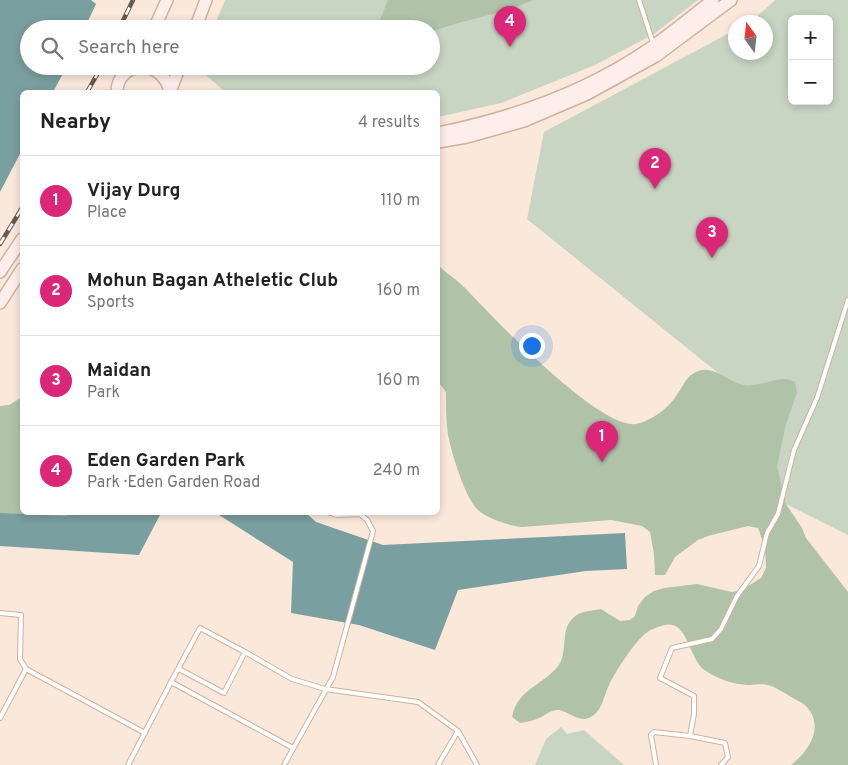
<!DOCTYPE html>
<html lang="en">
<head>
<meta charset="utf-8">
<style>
	body { margin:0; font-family:Overpass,sans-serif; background:#f2f2f2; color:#222 }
	.controls { position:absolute; right:15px; top:15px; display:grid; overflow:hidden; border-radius:8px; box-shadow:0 2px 8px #0003 }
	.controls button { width:45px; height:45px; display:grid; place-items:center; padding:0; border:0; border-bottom:1px solid #e0e0e0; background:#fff; color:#222; font:25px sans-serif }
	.compass { position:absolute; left:728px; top:15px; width:45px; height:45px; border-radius:50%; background:#fff; box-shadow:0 2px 8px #0003; rotate:345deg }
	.you { position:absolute; left:531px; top:345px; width:18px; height:18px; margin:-12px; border:4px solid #fff; border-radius:50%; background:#1a73e8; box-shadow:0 0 0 8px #1a73e833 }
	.badge { display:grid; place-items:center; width:32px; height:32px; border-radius:50%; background:#db2777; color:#fff; font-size:16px; font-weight:700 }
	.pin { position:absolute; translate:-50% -41px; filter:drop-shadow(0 1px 2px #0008) }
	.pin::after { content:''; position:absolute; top:26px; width:18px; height:15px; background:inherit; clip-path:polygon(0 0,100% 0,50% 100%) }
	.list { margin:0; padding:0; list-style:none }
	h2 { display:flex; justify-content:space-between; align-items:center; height:65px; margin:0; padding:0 20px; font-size:21px }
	h2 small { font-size:16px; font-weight:400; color:#767676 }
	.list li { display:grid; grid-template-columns:32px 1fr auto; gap:15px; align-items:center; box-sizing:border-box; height:90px; padding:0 20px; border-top:1px solid #e0e0e0 }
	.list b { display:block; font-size:19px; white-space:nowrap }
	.list p { margin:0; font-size:16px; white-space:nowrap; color:#767676 }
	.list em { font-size:16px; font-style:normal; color:#767676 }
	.icon { flex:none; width:28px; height:28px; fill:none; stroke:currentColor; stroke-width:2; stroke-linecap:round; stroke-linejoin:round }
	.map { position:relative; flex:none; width:848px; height:765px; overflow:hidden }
	.search { position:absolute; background:#fff; box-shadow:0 2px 8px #0003; left:20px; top:20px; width:420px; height:55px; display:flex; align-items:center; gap:12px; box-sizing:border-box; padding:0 18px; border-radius:28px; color:#767676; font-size:19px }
	.panel { position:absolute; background:#fff; box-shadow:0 2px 8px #0003; left:20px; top:90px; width:420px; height:425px; border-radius:8px }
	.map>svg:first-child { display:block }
</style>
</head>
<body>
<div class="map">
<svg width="848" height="765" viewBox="0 0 848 765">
	<rect width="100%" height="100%" fill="#fae8db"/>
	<path fill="#c8d5c3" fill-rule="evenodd" d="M225 0H698L654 34 595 65 501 103 438 117V92H225L196 66H431V29H213Z
		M775 0H848V535L786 504 754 402 527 219 544 132 735 30 736 52H766V22H751ZM792 19H829V101H792Z
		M561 727 567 734 584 730 624 765H535L546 739Z"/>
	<path fill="#b0c3a9" d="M388 0H533C501 15 464 19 431 32V29H379V22Z
		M438 265C446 273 456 279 464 287 491 315 598 429 636 424 652 421 670 407 678 393 682 388 686 378 691 375 710 361 723 379 740 384 755 389 769 379 784 379 788 379 792 381 795 382L797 393 786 424 777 466 786 504 802 528 806 538 848 592V765H791C808 752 825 728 807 707 802 702 794 699 788 695 782 692 777 688 771 686 763 683 757 685 749 685 732 684 720 680 706 671 688 660 689 619 664 625 658 627 651 629 646 633 636 640 615 672 609 685 605 693 602 709 594 715 581 725 572 713 559 710 551 709 546 715 539 718 533 721 526 722 520 723L512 717C518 687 546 685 560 663 567 651 561 630 572 619 579 611 591 611 601 609L620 621 630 620 635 616 638 606 645 597 654 591 664 588 697 584 732 592 742 590 761 578 766 568 765 547 758 528 748 526 708 536 698 540 675 557 665 575H655L654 554 650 532 642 526 611 520 522 527C510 526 489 519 479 511 465 499 452 454 448 435 446 421 446 407 446 392L438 382Z
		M22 397V512L141 513 0 527V406L9 405Z"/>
	<path fill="#7a9fa0" d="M0 0H91L96 4 87 23 90 26 88 29H29V66H67L53 92H22V150L0 192Z
		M68 513V512L161 513 139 555 0 546V513L66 516Z
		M216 513H306L316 522 383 545 625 533 627 569 586 571 458 590 435 650 359 625 291 613 293 562Z"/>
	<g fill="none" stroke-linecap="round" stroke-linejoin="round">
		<g stroke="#cfb29e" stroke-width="6">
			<path id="service" d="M639 0 653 43
				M0 613 21 615 20 659 26 669 145 733
				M245 652 292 679 325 689 418 702 458 731 477 765
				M171 682 200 628 245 652 224 693 179 669
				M0 718 26 669
				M690 736 694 714V696L660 678 672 648 712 639 721 629 737 596 759 566 767 533 778 514 794 450 817 398 848 300
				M128 765 171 682 293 748
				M284 765 333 677 373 531 367 520 360 514 337 515 327 512
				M438 765 458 731
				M656 765 651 735 654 732 690 736 725 743 728 757 721 765"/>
		</g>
		<g stroke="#cfb29e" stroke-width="14">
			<path id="secondary" d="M154 29 167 0
				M195 29 206 0
				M117 92C117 61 163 57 170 92
				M170 92 180 66
				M438 133C512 118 586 92 649 49 671 34 692 16 713 0
				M438 142 467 137 524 121 587 94 656 56 731 0
				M0 272 22 239
				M0 303 22 269"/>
		</g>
		<use href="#service" stroke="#fff" stroke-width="4"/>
		<use href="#secondary" stroke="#feeeeb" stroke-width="11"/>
		<g stroke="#665a50" stroke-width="4.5">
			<path id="rail" d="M119 29 133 0
				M87 92 102 66
				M0 244 22 208"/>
		</g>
		<use href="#rail" stroke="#fef8f4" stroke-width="2.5" stroke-dasharray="8" stroke-linecap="butt"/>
	</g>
</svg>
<div class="controls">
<button>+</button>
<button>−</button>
</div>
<svg class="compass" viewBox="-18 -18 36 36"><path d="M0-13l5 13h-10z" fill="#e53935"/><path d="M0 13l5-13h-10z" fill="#767676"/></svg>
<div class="you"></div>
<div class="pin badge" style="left:602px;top:462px">1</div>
<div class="pin badge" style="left:655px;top:189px">2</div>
<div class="pin badge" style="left:712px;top:258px">3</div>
<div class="pin badge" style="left:510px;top:47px">4</div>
<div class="search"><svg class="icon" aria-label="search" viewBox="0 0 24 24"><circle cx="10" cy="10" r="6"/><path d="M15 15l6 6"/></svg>Search here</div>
<section class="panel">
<h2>Nearby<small>4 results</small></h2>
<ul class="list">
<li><span class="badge">1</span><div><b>Vijay Durg</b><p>Place</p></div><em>110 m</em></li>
<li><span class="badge">2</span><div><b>Mohun Bagan Atheletic Club</b><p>Sports</p></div><em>160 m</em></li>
<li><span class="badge">3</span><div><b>Maidan</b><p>Park</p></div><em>160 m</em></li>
<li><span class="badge">4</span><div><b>Eden Garden Park</b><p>Park · Eden Garden Road</p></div><em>240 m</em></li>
</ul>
</section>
</div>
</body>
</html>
